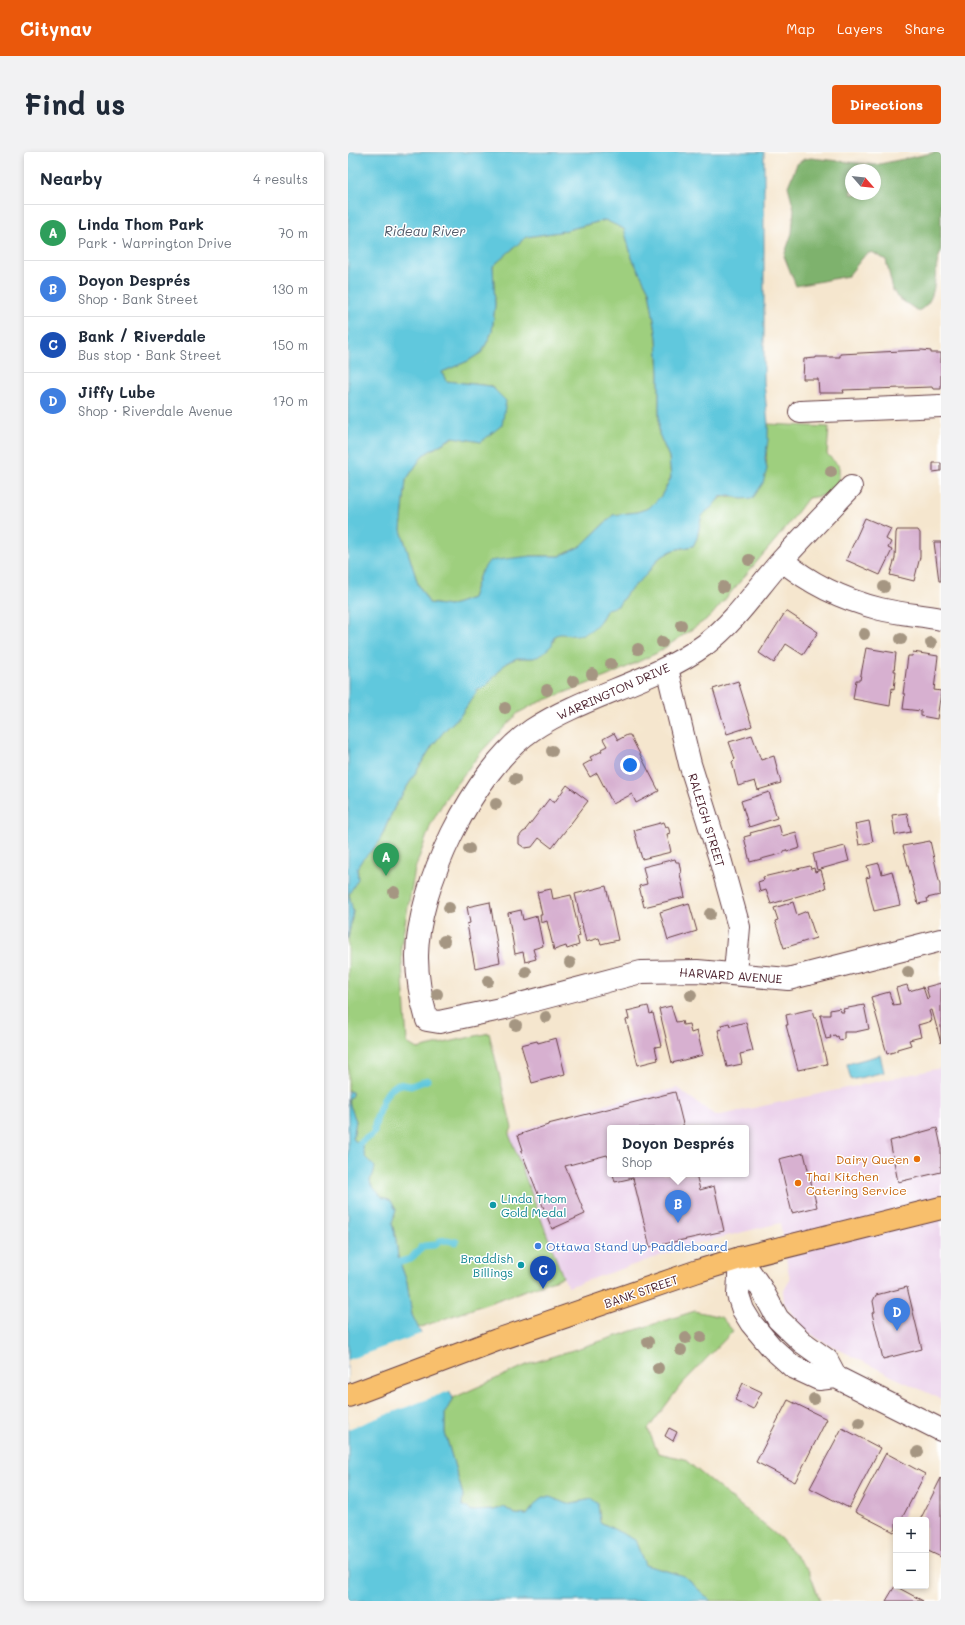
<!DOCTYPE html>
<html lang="en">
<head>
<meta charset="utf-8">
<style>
	body { margin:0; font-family:Mali,sans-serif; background:#f2f2f3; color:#1f2937 }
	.controls { position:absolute; right:12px; bottom:12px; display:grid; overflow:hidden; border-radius:4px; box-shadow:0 2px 6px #0003 }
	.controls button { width:36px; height:36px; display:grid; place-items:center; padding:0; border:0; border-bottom:1px solid #e0e1e3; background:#fff; color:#1f2937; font:20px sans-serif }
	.compass { position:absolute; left:497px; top:12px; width:36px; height:36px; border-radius:50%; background:#fff; box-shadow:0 2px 6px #0003; rotate:118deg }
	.you { position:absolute; left:282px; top:613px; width:14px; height:14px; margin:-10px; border:3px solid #fff; border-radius:50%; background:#1a73e8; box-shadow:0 0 0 6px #1a73e833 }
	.badge { display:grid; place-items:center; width:26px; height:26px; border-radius:50%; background:#ea580c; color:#fff; font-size:13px; font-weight:700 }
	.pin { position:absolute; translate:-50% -33px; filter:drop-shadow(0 1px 2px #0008) }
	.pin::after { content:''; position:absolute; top:21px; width:14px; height:12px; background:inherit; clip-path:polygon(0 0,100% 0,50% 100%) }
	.popup { position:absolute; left:259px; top:973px; width:142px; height:52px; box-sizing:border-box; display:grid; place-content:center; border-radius:4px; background:#fff; filter:drop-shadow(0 1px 3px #0005); font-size:13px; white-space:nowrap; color:#747a83 }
	.popup b { font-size:15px; color:#1f2937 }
	.popup::after { content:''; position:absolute; left:50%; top:100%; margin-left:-8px; border:8px solid transparent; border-top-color:#fff }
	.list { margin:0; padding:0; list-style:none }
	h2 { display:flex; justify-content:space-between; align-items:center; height:52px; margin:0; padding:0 16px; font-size:17px }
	h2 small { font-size:13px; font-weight:400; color:#747a83 }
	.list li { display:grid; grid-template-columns:26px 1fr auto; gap:12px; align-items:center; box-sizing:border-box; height:56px; padding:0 16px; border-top:1px solid #e0e1e3 }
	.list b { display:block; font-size:15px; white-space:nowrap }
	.list p { margin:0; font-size:13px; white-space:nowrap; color:#747a83 }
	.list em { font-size:13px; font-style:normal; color:#747a83 }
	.map { position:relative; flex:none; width:593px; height:1449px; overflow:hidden; border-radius:4px }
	header { display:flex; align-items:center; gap:24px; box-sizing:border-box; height:56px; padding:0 20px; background:#ea580c; color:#fff }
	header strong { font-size:19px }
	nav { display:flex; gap:22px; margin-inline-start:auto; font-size:14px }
	.intro { display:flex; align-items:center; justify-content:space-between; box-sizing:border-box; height:96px; padding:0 24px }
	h1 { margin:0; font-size:28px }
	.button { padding:10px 18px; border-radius:4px; background:#ea580c; color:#fff; font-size:14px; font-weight:700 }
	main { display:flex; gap:24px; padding:0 24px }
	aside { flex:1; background:#fff; border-radius:4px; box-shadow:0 2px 6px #0003 }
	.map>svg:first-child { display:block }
</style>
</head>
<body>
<header>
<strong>Citynav</strong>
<nav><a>Map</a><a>Layers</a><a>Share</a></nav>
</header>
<div class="intro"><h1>Find us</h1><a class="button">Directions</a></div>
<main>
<aside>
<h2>Nearby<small>4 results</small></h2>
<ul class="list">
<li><span class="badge" style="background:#2e9e5b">A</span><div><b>Linda Thom Park</b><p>Park · Warrington Drive</p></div><em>70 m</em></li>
<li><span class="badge" style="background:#3f7fe0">B</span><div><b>Doyon Després</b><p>Shop · Bank Street</p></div><em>130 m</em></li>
<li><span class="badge" style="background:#1a4fb4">C</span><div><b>Bank / Riverdale</b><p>Bus stop · Bank Street</p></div><em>150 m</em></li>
<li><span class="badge" style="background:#3f7fe0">D</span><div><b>Jiffy Lube</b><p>Shop · Riverdale Avenue</p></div><em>170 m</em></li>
</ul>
</aside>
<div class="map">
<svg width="593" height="1449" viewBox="0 0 593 1449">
	<rect width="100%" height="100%" fill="#fff"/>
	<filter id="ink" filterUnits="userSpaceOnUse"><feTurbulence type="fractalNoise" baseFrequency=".025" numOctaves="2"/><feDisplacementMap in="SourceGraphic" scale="8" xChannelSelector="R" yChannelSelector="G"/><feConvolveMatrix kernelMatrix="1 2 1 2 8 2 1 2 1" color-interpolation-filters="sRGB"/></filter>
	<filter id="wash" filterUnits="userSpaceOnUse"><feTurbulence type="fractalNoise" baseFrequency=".012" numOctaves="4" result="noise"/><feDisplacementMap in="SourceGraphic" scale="16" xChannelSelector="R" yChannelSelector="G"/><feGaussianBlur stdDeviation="0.9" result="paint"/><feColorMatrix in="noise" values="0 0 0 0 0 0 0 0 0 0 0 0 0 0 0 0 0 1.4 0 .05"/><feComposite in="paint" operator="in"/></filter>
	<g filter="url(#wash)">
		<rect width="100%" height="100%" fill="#f5e6ce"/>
		<path fill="#ebd1eb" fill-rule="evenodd" d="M593 916V1247L550 1227 472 1188 457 1178 436 1151 435 1140 442 1128 432 1071 350 1091 220 1135 215 1125 161 982 250 954 329 936 368 964ZM262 976H398V1022H262Z"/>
		<path fill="#9ecf7e" stroke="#747754" d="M257 68 276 76 284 106 301 139 309 186 311 221V282L321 305 323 326 313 344 301 356 289 360 265 363 233 394 212 404H183L132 422 124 446 101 454 81 451 70 432 53 378 58 328 75 303 106 285 133 290 144 234 98 229 94 220 120 209 134 200 144 180 147 153 145 114 178 85 211 80Z
			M420 272 481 275 479 302 491 314V332L484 342 460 346 436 378 362 465 309 501 260 524 187 552 170 561 134 599 99 644 83 672 67 717 53 793 59 891 69 897 141 881 164 976 161 982 215 1125 70 1176 64 1163 59 1130 50 1105 48 1088 44 1071 48 1058 43 1049 34 1045 23 1033 22 1028 25 1023 27 1015 17 1006 14 991 7 989 5 986 8 969 0 948 4 943V940L0 939V787L5 760 1 742 10 721 9 716 14 708 34 684 46 656 84 594 98 577 112 564 130 538 137 535 158 511 169 506H185L206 489V484L209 481 227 483 253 468 259 457 270 454 279 441 299 422 310 407 325 398 345 394 349 386 354 363C372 349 368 340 394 347L419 317C417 302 420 287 420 272Z
			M347 1159 373 1165 385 1179 333 1233 300 1277 310 1301 336 1307 433 1387 461 1419 472 1449H363L336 1424 297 1413 286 1388 252 1370 250 1352 244 1347 219 1352 202 1346 185 1355 179 1363 167 1362 156 1355 146 1358 124 1359 114 1353 115 1343 97 1281V1260L105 1246 181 1212Z"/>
		<path fill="#7eb26d" stroke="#64684c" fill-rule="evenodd" d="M589 0H593V100C583 119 593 148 570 159L549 145 545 138 538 108 524 100 517 103 500 124 448 134 436 104 444 81 446 57 440 34 449 12 456 7 463 6 527 13ZM503 18H527V42H503Z"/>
		<path fill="#60c8dd" stroke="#557484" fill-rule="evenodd" d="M0 0H416V231L420 272V288L417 306 419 317 415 331 405 346 394 347 381 343 372 345 364 355 354 363 349 386 345 394 325 398 310 407 299 422 279 441 270 454 259 457C251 473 241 485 222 483 216 482 211 481 206 484L204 493 192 504 185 506H169L158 511 137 535 130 538 112 564 98 577 84 594 46 656 30 692 14 708 9 716 10 727 1 742 5 760 0 787ZM257 68 276 77 284 106 301 139 309 186 311 221V282L321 305 323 326 313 344 301 356 289 360 265 363 233 394 212 404H183L141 409 132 422 124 446 101 454 81 451 70 432 53 378 58 328 75 303 105 285 133 290 154 273 158 249 143 234 98 229 94 220 120 209 134 200 144 180 147 153 145 114 178 85 211 80Z
			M532 903 536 920 503 928 499 912Z
			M0 939 4 940V943L0 948 8 969 5 986 7 989 14 991 17 1005 27 1015 25 1023 22 1028 23 1033 34 1045 43 1049 48 1058 44 1071 48 1088 50 1105 59 1130 64 1163 105 1246 97 1261V1281L115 1343 114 1353 124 1359 146 1358 156 1355 167 1362 179 1363 185 1355 194 1345H202L219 1352 244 1347 250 1352 252 1370 287 1388 297 1413 336 1424 363 1449H0Z"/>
		<path fill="#f5e6ce" d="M75 1181 104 1238 0 1277V1208Z"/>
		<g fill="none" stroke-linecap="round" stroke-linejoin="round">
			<path stroke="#60c8dd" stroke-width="7" d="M12 991 26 981C26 972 34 948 40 940 42 937 47 935 50 932L63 934 79 928
				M52 1110 63 1107 67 1102 72 1098 73 1095C80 1092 87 1096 92 1089L99 1088 108 1090"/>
		</g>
		<g id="blocks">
			<path fill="#d7b0d0" d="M574 198 583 199V201H593V237H585L584 235 495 238 496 241H471L470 227H455L456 207 468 206V205H492V202Z
				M585 311H593V319L585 320Z
				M517 366 543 377 538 387 543 390 540 396 544 398 532 423 498 408Z
				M549 378H570L572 381V405L566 429 542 423 547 406 548 381Z
				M586 390H593V429H591Z
				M438 459 470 480 455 503 438 492 426 511 411 501Z
				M518 496 548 501 546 519H548L546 537 544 536 542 554 505 547 508 528H512Z
				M565 500 590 504 586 538 593 539 589 567 573 564V559L555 557 557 542H555L560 504H564Z
				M390 529 404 574 379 582 365 537Z
				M266 581 270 588 279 583H282L311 639 288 651 284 642 265 652 249 621 242 625 235 613 244 608 242 605 254 599 253 597 259 594 255 587Z
				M404 583 413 608 426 604 433 631 410 638 407 629 390 634 384 610 387 607 381 590Z
				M219 633 240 649 204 696 191 686 184 695 177 696 171 692V685L175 680 179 678 178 677 201 647 206 651Z
				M421 640 429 666 401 675 393 649Z
				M559 661 563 680 547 683 544 663Z
				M521 669 525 690 511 693 507 672Z
				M316 670 318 675 320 674 322 681 319 682 323 700 294 707 286 678Z
				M431 673 434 684 448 680 452 696 439 700 438 698 436 699V701L402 710 396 685 403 683 402 681Z
				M582 689 592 733V743L579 746 580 750 570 752 555 694Z
				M497 694 501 709 469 718 465 702Z
				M327 707 328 710H331L333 721 331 722H332L337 745 296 755 291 734 299 732 295 715Z
				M531 711 534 722 544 719 552 753 526 759 518 726 522 725 519 714Z
				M462 714 463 717 466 716 467 720 473 718 478 736 423 752 418 738 412 740 410 730 416 728 415 725Z
				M258 734 270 788 253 792 251 786 238 790 227 742Z
				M203 737 205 747 223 743 232 784 229 785 231 793 219 797 218 794 206 798 199 769 193 771 192 763H194L189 740Z
				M142 750 152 810 127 816 119 772 122 771 119 755Z
				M445 750 449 763 459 759 468 786 436 796 427 769 430 768 426 756Z
				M341 751 349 779 320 788 312 760Z
				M173 758 175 768 189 764 195 794 185 797 188 807 177 810 175 800 167 802 160 761Z
				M593 831V891L584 858 581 859 584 869 570 873 573 885 561 888 563 893 549 897V899L539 902 523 845 541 840 545 853 552 852 548 836 559 833 561 839 575 835 579 847 581 846 578 835Z
				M516 853 521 877 507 880H496V887L491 888 490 884 488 885 487 883 482 884 483 886 478 887 472 863H482V858L492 856 493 860H496L495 857Z
				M300 854 302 862 305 861 313 894 307 895 310 908 290 913 278 868 281 867 279 859Z
				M323 854 328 870 334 869 335 873 341 872 343 881 349 879 355 903 324 911 311 857Z
				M464 857 466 866H468L479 912 450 918 438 873H440L438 863Z
				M398 870 405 899 392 902 394 912 379 915 370 878 374 877 373 873 381 871 382 874Z
				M208 886 217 922 184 931 173 893 189 889 190 891Z
				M327 940 336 976H262V1008L259 1003 217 1014 237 1062 204 1077 173 999 175 998 170 983 200 973V972Z
				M589 976 593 994V1020L550 1030 542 989Z
				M456 1001 469 1055 444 1061 431 1007Z
				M265 1022H348L352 1038 366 1034 376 1079 302 1095 285 1026 267 1030Z
				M559 1135 574 1197 535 1207 524 1161 527 1160 525 1149 528 1143Z
				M395 1231 414 1240 405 1257 387 1248Z
				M440 1248 479 1267 447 1330 408 1310Z
				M321 1276 329 1280 325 1289 317 1284Z
				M494 1276 532 1296 501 1356 462 1336Z
				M538 1301 577 1322 553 1368H548V1377L546 1380 507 1360Z
				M593 1326V1405L578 1398V1368H572Z
				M547 1434 575 1449H538Z"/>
		</g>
	</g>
	<g filter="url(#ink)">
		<use href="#blocks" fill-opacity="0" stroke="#643d43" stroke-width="1"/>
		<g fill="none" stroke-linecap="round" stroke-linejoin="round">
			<g stroke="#643d43" stroke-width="24">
				<path id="minor" d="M452 260 593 254
					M503 335C480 359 457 383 435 407 409 436 389 468 358 492 305 531 238 542 184 578 126 617 68 737 69 806 69 827 73 847 79 868L91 870 157 856 293 820 349 819 440 827 593 788
					M434 408C462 432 497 448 532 457 552 462 573 463 593 467
					M319 516 342 612 372 707 391 775 387 821
					M392 1106 390 1143 395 1158 403 1171 424 1196 445 1215 471 1227 488 1225 593 1278
					M392 1106 413 1136 430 1167 454 1190 479 1208 488 1225"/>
			</g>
			<g stroke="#643d43" stroke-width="24">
				<path id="major" d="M0 1244 149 1188 350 1119 392 1106 593 1056"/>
			</g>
			<use href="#minor" stroke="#fff" stroke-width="22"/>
			<use href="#major" stroke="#f8bf6c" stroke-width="22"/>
		</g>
		<g fill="#a59682">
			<circle cx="483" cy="320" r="6"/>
			<circle cx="401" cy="408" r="6"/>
			<circle cx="375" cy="435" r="6"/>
			<circle cx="536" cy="435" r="6"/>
			<circle cx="333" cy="473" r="6"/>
			<circle cx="516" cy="482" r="6"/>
			<circle cx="553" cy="487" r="6"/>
			<circle cx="314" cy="490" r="6"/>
			<circle cx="583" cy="491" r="6"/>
			<circle cx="290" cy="497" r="6"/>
			<circle cx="263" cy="512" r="6"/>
			<circle cx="244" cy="522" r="6"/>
			<circle cx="225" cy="529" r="6"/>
			<circle cx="199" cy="538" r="6"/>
			<circle cx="157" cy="556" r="6"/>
			<circle cx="204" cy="599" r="6"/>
			<circle cx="167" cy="627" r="6"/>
			<circle cx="148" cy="652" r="6"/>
			<circle cx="121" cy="697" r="6"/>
			<circle cx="46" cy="740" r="6"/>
			<circle cx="101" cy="756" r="6"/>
			<circle cx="362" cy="762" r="6"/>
			<circle cx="96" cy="789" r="6"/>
			<circle cx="222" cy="811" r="6"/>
			<circle cx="178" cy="820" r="6"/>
			<circle cx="560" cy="820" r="6"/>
			<circle cx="140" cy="829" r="6"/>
			<circle cx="89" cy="842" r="6"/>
			<circle cx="343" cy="843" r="6"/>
			<circle cx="198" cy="865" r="6"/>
			<circle cx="168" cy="873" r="6"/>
			<circle cx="353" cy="1185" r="6"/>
			<circle cx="338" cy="1186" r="6"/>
			<circle cx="300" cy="1190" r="6"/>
			<circle cx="333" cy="1198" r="6"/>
			<circle cx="310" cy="1216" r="6"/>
			<circle cx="466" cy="1247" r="6"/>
			<circle cx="511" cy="1271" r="6"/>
			<circle cx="570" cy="1300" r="6"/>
		</g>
	</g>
	<g fill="#e8710a" stroke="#fff" stroke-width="1.5">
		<circle cx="569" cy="1007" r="4"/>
		<circle cx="450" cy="1031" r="4"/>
	</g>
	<g fill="#0f9aa8" stroke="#fff" stroke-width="1.5">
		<circle cx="145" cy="1053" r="4"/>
		<circle cx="173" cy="1113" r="4"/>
	</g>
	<circle fill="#3f7fe0" stroke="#fff" stroke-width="1.5" cx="190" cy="1094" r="4"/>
	<g text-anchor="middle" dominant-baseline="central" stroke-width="3" stroke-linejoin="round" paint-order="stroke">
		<g font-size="12" fill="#4a1f2b" stroke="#fff">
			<text transform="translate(265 539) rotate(-24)">WARRINGTON DRIVE</text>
			<text transform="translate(359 668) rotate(73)">RALEIGH STREET</text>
			<text transform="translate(383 823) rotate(4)">HARVARD AVENUE</text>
			<text transform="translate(293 1139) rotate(-19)">BANK STREET</text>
		</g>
		<g font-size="12" fill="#c56008" stroke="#fff" text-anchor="end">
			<text x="561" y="1007">Dairy Queen</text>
			<text x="458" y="1024" text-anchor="start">Thai Kitchen<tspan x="458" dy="14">Catering Service</tspan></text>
		</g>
		<g font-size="12" fill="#0d838f" stroke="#fff" text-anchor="start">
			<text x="153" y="1046">Linda Thom<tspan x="153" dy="14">Gold Medal</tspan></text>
			<text x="165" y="1106" text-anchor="end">Braddish<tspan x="165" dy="14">Billings</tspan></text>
		</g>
		<g font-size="12" fill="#366cbe" stroke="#fff" text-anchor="start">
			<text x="198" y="1094">Ottawa Stand Up Paddleboard</text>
		</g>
		<g font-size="13" font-style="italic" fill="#525a69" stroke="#fff">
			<text x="77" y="78">Rideau River</text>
		</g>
	</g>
</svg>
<div class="controls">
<button>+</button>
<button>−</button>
</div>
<svg class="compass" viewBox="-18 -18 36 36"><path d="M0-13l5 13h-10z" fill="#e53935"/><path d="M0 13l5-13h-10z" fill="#747a83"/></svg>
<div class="you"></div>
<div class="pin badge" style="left:38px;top:724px;background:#2e9e5b">A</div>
<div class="pin badge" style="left:330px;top:1071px;background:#3f7fe0">B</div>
<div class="popup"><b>Doyon Després</b>Shop</div>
<div class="pin badge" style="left:195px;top:1137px;background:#1a4fb4">C</div>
<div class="pin badge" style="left:549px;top:1179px;background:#3f7fe0">D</div>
</div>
</main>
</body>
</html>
